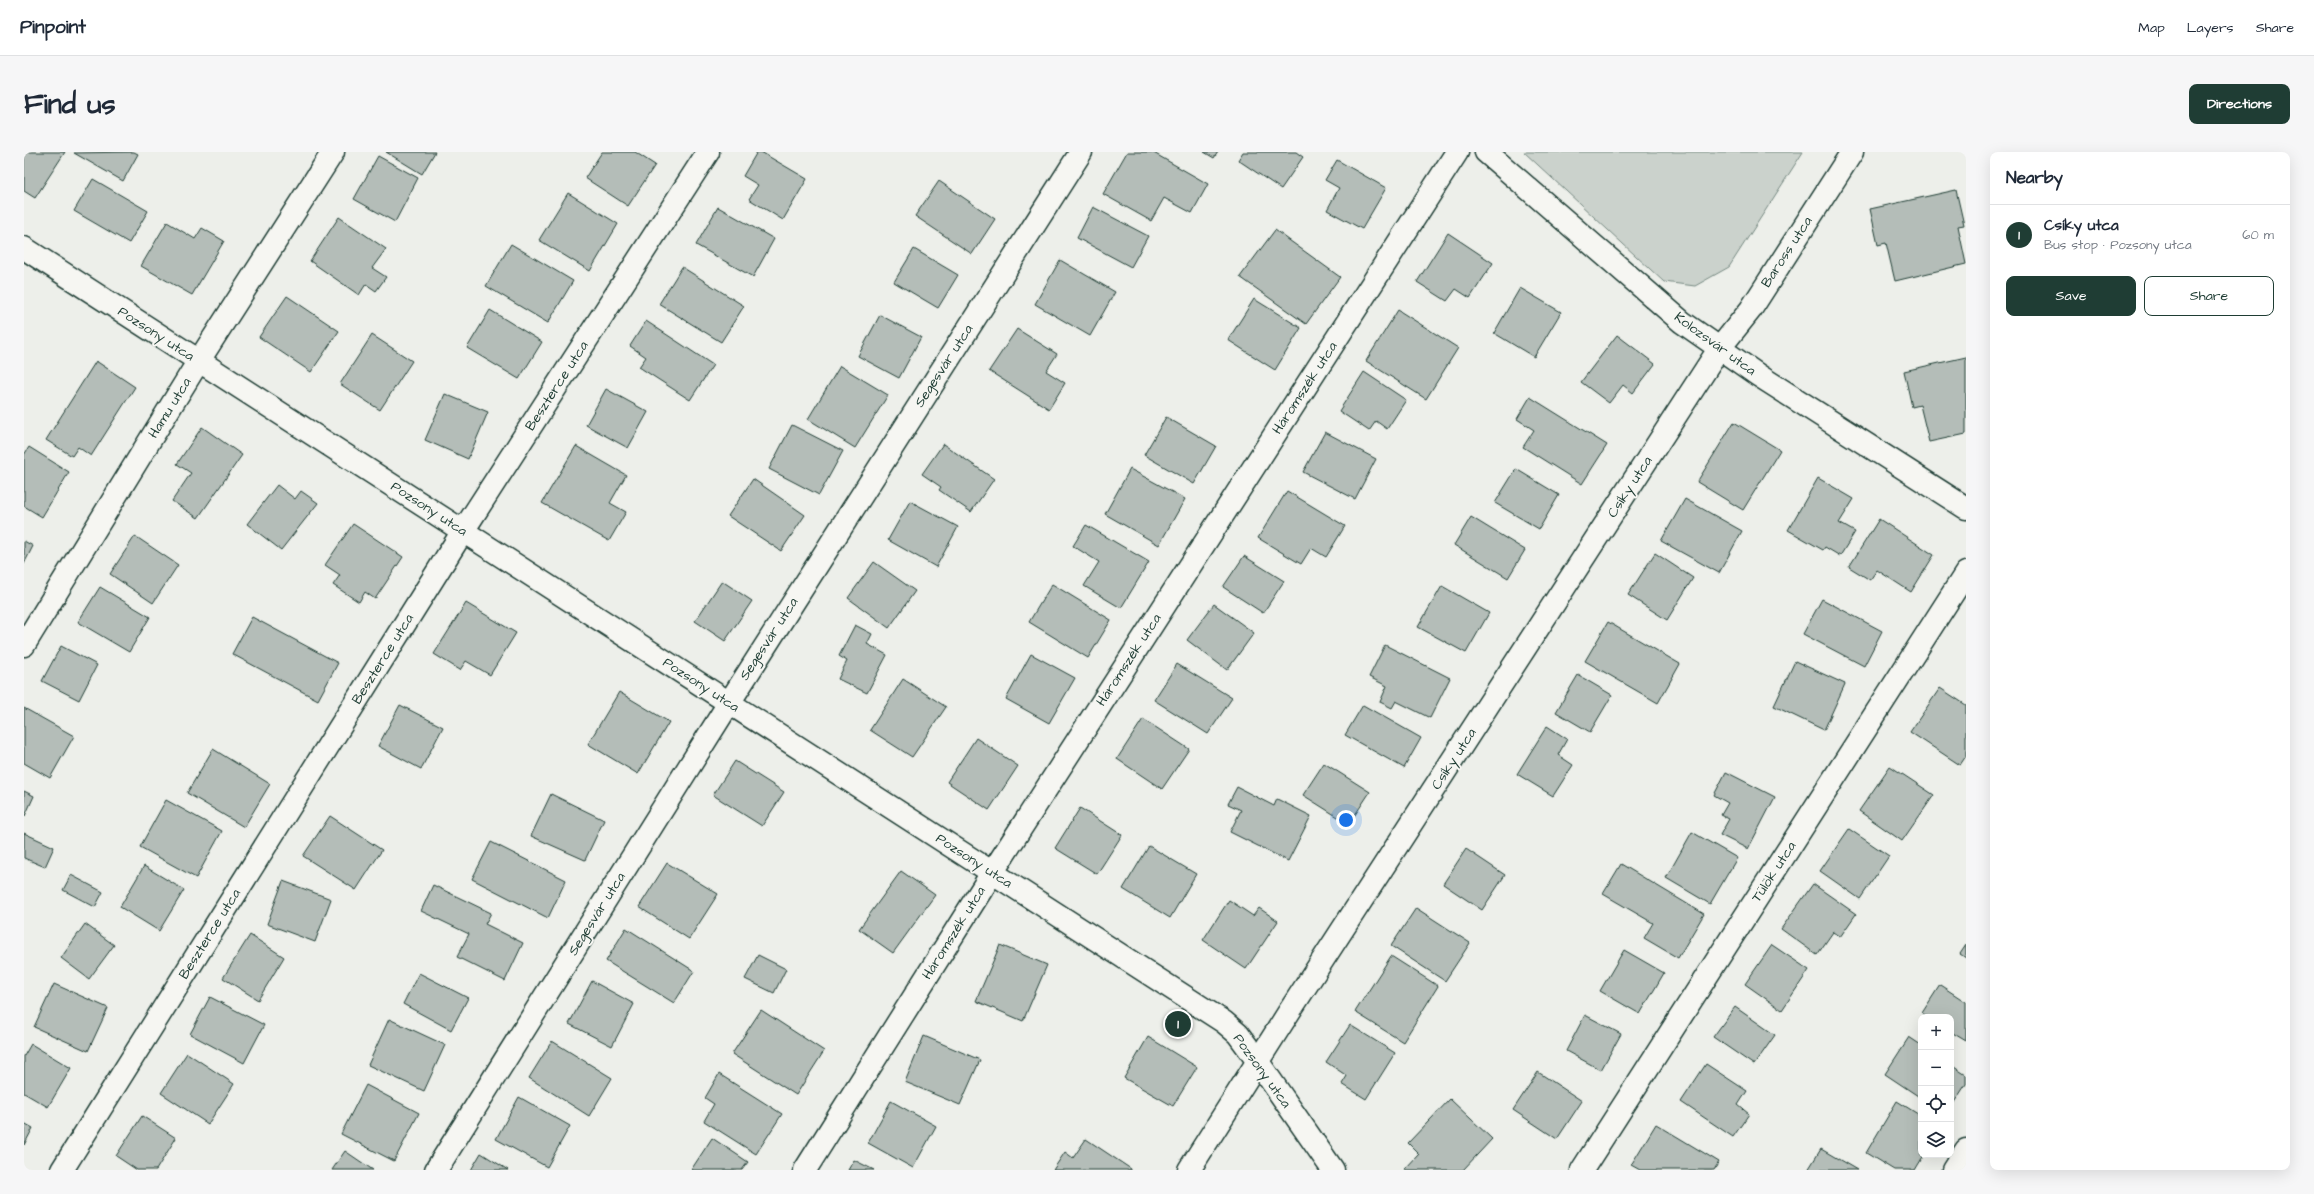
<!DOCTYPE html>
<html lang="en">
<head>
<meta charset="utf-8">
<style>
	body { margin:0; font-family:"Architects Daughter",sans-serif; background:#f6f6f7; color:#1f2937 }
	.controls { position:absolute; right:12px; bottom:12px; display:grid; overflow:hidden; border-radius:8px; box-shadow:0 4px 16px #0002 }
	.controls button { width:36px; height:36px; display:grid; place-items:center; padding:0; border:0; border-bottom:1px solid #e0e1e3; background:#fff; color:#1f2937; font:20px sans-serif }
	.you { position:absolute; left:1322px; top:668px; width:14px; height:14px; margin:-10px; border:3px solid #fff; border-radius:50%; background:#1a73e8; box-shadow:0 0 0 6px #1a73e833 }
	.badge { display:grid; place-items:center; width:26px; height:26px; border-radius:50%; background:#1f3d34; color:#fff; font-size:13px; font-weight:700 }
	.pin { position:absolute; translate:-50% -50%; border:2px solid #fff; box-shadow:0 1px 4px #0006 }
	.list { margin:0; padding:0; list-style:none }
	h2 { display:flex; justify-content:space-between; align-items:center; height:52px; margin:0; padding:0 16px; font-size:17px }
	h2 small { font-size:13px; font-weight:400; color:#747a83 }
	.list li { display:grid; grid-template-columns:26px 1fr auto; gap:12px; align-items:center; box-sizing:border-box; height:60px; padding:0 16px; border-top:1px solid #e0e1e3 }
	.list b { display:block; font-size:15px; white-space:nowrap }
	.list p { margin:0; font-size:13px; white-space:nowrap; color:#747a83 }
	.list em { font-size:13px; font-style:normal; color:#747a83 }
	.actions { display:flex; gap:8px; padding:12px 16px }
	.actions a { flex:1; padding:9px 0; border:1px solid #1f3d34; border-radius:8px; text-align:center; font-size:14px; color:#1f3d34 }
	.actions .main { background:#1f3d34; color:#fff }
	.icon { flex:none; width:22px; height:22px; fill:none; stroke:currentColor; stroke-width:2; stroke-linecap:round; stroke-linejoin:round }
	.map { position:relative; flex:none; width:1942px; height:1018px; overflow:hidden; border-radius:8px }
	header { display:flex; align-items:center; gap:24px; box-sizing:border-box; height:56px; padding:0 20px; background:#fff; border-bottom:1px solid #e0e1e3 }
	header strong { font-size:19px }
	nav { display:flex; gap:22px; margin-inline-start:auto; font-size:14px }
	.intro { display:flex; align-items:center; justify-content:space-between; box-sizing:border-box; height:96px; padding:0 24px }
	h1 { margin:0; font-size:28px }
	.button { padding:10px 18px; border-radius:8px; background:#1f3d34; color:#fff; font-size:14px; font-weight:700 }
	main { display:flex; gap:24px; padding:0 24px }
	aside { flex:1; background:#fff; border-radius:8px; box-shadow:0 4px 16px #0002 }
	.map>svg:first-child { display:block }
</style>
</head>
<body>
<header>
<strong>Pinpoint</strong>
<nav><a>Map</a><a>Layers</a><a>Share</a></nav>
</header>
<div class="intro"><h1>Find us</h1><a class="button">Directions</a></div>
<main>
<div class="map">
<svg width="1942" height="1018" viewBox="0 0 1942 1018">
	<rect width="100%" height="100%" fill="#edefea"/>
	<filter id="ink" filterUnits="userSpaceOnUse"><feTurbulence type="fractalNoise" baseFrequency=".025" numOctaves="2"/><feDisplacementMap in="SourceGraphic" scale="8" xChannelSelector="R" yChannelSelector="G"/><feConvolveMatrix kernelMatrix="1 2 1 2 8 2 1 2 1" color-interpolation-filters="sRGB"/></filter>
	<g filter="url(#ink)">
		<path fill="#cbd2cc" stroke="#758880" d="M1500 0H1779L1705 115 1671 134 1640 130Z"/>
		<path fill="#b4bdb8" stroke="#1f3d34" d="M0 0H41L11 46 0 39Z
			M110 0 114 2 99 29 50 1Z
			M362 0H411L398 22Z
			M578 0H611L631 13 604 54 561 26Z
			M733 0H737L783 27 759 68 725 47 734 33 719 24Z
			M1103 0H1128L1184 32 1168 61 1140 46 1127 69 1079 42Z
			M1180 0H1194L1190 6Z
			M1219 0H1272L1279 5 1257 37 1214 8Z
			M354 4 394 26 371 70 330 47Z
			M1313 8 1362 36 1338 77 1303 58 1315 36 1301 28Z
			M69 27 124 59 105 91 50 59Z
			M915 29 971 67 948 102 891 64Z
			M1932 38 1940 73 1934 74 1942 112 1871 129 1862 91 1854 93 1846 57Z
			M544 41 594 72 566 119 515 88Z
			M694 55 750 87 729 125 672 93Z
			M1069 55 1124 84 1107 115 1053 86Z
			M315 65 362 97 348 116 362 125 352 139 342 132 335 143 286 109Z
			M143 70 171 87 178 76 200 89 168 143 117 114Z
			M1251 78 1316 125 1282 172 1216 125Z
			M1424 81 1469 111 1446 146 1432 137 1423 149 1393 130Z
			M487 92 549 129 524 171 462 134Z
			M890 97 934 123 914 156 870 130Z
			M1036 108 1091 140 1066 184 1011 152Z
			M658 115 720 154 697 190 635 152Z
			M1496 136 1537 160 1510 205 1470 181Z
			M263 144 315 179 287 220 235 185Z
			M1230 147 1277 176 1251 218 1204 188Z
			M466 158 518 190 495 227 443 196Z
			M1374 158 1434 196 1402 247 1342 209Z
			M856 163 897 185 875 226 834 204Z
			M622 169 689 213 666 248 615 215 622 205 606 194Z
			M993 177 1033 202 1022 219 1041 231 1025 257 965 219Z
			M348 183 388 209 356 258 316 232Z
			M1593 183 1631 212 1609 241 1599 233 1585 251 1557 230Z
			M1942 205V282L1905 290 1896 253 1888 255 1880 219Z
			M72 209 111 235 67 304 54 295 48 304 22 288Z
			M816 214 864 243 831 296 784 267Z
			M1340 220 1382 248 1363 277 1352 269 1345 279 1315 259Z
			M582 237 624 260 604 296 562 273Z
			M421 242 464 260 444 307 401 288Z
			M1506 245 1583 293 1558 332 1499 295 1510 278 1493 267Z
			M1142 265 1192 294 1170 332 1120 303Z
			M1710 270 1756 298 1719 358 1673 330Z
			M768 273 819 299 795 343 745 317Z
			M178 275 218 303 174 366 148 349 167 321 153 312Z
			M1301 280 1352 307 1331 347 1279 320Z
			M919 292 970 327 947 360 915 338 917 335 898 322Z
			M552 294 602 323 586 351 602 360 585 389 518 351Z
			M5 295 45 320 18 365 0 354V303Z
			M1106 317 1161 347 1135 393 1081 362Z
			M1492 317 1535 343 1515 377 1471 351Z
			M1794 326 1830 347 1815 371 1831 380 1816 404 1801 395 1799 398 1764 378Z
			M729 327 781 363 757 399 704 364Z
			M253 333 271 347 277 339 294 351 257 398 223 372Z
			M1263 339 1321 374 1302 405 1287 396 1277 412 1234 386Z
			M1661 347 1718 379 1695 421 1637 389Z
			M886 349 934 375 912 415 864 388Z
			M1447 365 1501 398 1484 426 1430 393Z
			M1855 367 1910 403 1887 440 1853 418 1846 428 1825 415Z
			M329 372 379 405 351 447 341 440 335 450 309 433 316 423 301 413Z
			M1062 373 1125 410 1097 456 1060 434 1075 410 1049 394Z
			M111 384 154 413 129 451 86 422Z
			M0 389 9 394 0 412Z
			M1631 401 1669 426 1643 468 1604 443Z
			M1220 404 1260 429 1239 461 1199 435Z
			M850 410 891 439 865 476 824 446Z
			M698 429 728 449 701 489 671 469Z
			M1028 432 1087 468 1064 506 1005 470Z
			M1418 434 1465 461 1442 501 1394 475Z
			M76 435 126 465 105 500 54 470Z
			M1798 447 1858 479 1840 514 1779 482Z
			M442 451 492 481 466 523 442 509 436 518 410 502Z
			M1190 452 1230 481 1203 518 1163 488Z
			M228 465 314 511 294 548 208 502Z
			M1584 470 1656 512 1634 551 1561 509Z
			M831 473 848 482 843 492 863 503 843 541 814 527 823 509 815 504Z
			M1361 493 1426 526 1406 566 1372 549 1368 556 1356 550 1363 534 1345 525Z
			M37 494 73 513 55 548 18 529Z
			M1007 502 1051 526 1025 571 982 547Z
			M1771 509 1821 532 1800 578 1750 554Z
			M1153 512 1208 546 1184 582 1130 548Z
			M1554 523 1588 543 1566 580 1532 560Z
			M879 527 922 555 888 605 846 578Z
			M1916 536 1942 553V604L1936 613 1886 580Z
			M595 540 645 570 614 622 564 592Z
			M376 553 419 575 397 617 354 594Z
			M1339 553 1397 586 1380 616 1321 583Z
			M0 556 50 584 26 626 0 611Z
			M1119 567 1165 597 1138 637 1093 607Z
			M1523 574 1543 587 1534 603 1549 613 1529 644 1493 622Z
			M952 586 994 614 965 658 923 630Z
			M189 597 246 632 220 675 163 641Z
			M711 609 760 640 738 674 689 643Z
			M1300 611 1346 640 1325 672 1279 643Z
			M1866 614 1910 643 1878 689 1835 659Z
			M1702 620 1751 645 1724 697 1696 683 1705 667 1697 663 1704 651 1690 643Z
			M1213 635 1250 654 1253 647 1287 664 1264 709 1206 680 1217 658 1204 652Z
			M0 639 10 644 1 664 0 663Z
			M527 642 580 668 561 708 507 684Z
			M142 648 198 679 172 726 116 695Z
			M1056 656 1098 683 1073 722 1031 696Z
			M306 664 358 698 332 738 279 704Z
			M1825 677 1865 704 1836 747 1796 719Z
			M1668 680 1713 706 1686 752 1642 726Z
			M0 681 30 695 21 715 0 706Z
			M467 690 542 728 524 766 448 727Z
			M1125 694 1172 722 1146 766 1099 737Z
			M1442 697 1481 723 1458 758 1419 732Z
			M643 711 694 742 665 787 615 755Z
			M1597 712 1680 762 1654 806 1620 786 1629 771 1579 742Z
			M120 714 160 738 135 779 96 755Z
			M877 719 911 743 869 801 835 777Z
			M47 723 79 740 71 755 39 738Z
			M259 729 307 747 291 790 243 772Z
			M1789 732 1832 762 1816 785 1809 780 1793 803 1757 777Z
			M409 733 467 761 461 772 499 791 481 829 433 805 445 782 397 759Z
			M1205 748 1229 764 1235 756 1254 769 1222 817 1179 788Z
			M1392 756 1446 791 1421 829 1367 794Z
			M61 772 90 793 65 827 37 806Z
			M602 776 670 819 650 851 582 809Z
			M226 783 260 805 234 848 199 826Z
			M976 793 1023 813 999 869 952 849Z
			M1748 793 1785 818 1758 858 1721 832Z
			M1942 793V806L1936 802Z
			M1600 798 1640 821 1616 862 1576 839Z
			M734 803 762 817 750 841 721 827Z
			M1367 804 1414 834 1379 890 1331 860Z
			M395 821 444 846 427 878 379 852Z
			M568 829 610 852 588 894 545 872Z
			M30 832 84 856 64 899 10 875Z
			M1916 833 1942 850V889L1927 880V865H1904L1898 861Z
			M186 845 240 873 220 911 166 882Z
			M1711 855 1751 883 1730 913 1689 885Z
			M737 858 800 899 772 943 708 902Z
			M1561 863 1597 882 1577 918 1542 899Z
			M365 867 421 893 400 939 344 913Z
			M1326 873 1371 901 1342 947 1318 932 1323 924 1302 910Z
			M900 884 956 908 936 953 881 930Z
			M1124 885 1173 915 1149 954 1100 926Z
			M1885 885 1897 893V946L1861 922Z
			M528 889 588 926 565 964 505 926Z
			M7 892 47 916 24 955 0 941V904Z
			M163 901 210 932 184 972 137 941Z
			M1682 912 1723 939 1714 953 1725 962 1709 985 1657 950Z
			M1927 913 1942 923V932L1927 955Z
			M1514 920 1558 949 1533 987 1489 958Z
			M695 922 758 962 732 1002 680 969 690 952 681 946Z
			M342 933 395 961 370 1009 317 982Z
			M495 945 546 974 523 1015 472 987Z
			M1426 947 1468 987 1439 1018H1380L1395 1002 1384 991Z
			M867 949 912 974 889 1016 844 991Z
			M1873 949 1897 964V1003H1900L1891 1018H1870L1842 1001Z
			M118 964 152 986 132 1018H113L92 1004Z
			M0 971 9 976 0 993Z
			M1632 972 1695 1010 1690 1018H1616L1607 1013Z
			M688 986 724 1010 718 1018H667Z
			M1062 987 1107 1017V1018H1029L1041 1000 1049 1006Z
			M1797 997 1833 1018H1784Z
			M321 999 349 1018H308Z
			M457 1001 484 1018H447Z
			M830 1008 850 1018H824Z"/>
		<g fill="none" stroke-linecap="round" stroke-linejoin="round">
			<g stroke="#1f3d34" stroke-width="25">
				<path id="minor" d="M1462 0 1658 170 1734 223 1942 356
					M0 96 1200 870 1214 882 1225 897 1309 1018
					M0 493 174 210 309 0
					M38 1018 439 379 684 0
					M412 1018 705 551 1057 0
					M781 1018 968 721 1433 0
					M1165 1018 1265 860 1695 197 1727 157 1828 0
					M1558 1018 1942 421
					M1929 1018 1942 998"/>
			</g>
			<use href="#minor" stroke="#f6f6f2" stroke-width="22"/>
		</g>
	</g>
	<g text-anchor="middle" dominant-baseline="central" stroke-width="4" stroke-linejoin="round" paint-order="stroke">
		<g font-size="14" fill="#1f3d34" stroke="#f6f6f2">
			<text transform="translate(1763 100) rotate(-57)">Baross utca</text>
			<text transform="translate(132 182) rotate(33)">Pozsony utca</text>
			<text transform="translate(1691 192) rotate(36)">Kolozsvár utca</text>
			<text transform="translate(920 214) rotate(-57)">Segesvár utca</text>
			<text transform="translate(533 234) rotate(-57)">Beszterce utca</text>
			<text transform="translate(1281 236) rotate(-57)">Háromszék utca</text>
			<text transform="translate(146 256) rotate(-58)">Hamu utca</text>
			<text transform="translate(1606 335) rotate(-57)">Csíky utca</text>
			<text transform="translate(405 357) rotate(33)">Pozsony utca</text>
			<text transform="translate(745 487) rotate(-57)">Segesvár utca</text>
			<text transform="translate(359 507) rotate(-58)">Beszterce utca</text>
			<text transform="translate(1105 508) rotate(-57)">Háromszék utca</text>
			<text transform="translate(677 533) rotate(33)">Pozsony utca</text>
			<text transform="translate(1430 607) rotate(-57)">Csíky utca</text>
			<text transform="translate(950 709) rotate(33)">Pozsony utca</text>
			<text transform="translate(1750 720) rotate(-57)">Tülök utca</text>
			<text transform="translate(573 762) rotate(-58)">Segesvár utca</text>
			<text transform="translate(930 781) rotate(-58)">Háromszék utca</text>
			<text transform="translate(186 782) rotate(-58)">Beszterce utca</text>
			<text transform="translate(1238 919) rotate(54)">Pozsony utca</text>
		</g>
	</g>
</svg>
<div class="controls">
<button>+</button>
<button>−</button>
<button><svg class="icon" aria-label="locate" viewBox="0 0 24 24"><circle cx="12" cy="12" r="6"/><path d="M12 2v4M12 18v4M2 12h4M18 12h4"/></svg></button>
<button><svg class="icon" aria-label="layers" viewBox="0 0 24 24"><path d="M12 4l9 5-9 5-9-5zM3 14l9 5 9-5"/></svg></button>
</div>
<div class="you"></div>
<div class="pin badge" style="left:1154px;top:872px">1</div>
</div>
<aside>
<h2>Nearby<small></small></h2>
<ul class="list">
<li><span class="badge">1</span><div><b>Csíky utca</b><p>Bus stop · Pozsony utca</p></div><em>60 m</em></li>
</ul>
<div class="actions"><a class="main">Save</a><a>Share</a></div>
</aside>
</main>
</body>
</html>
